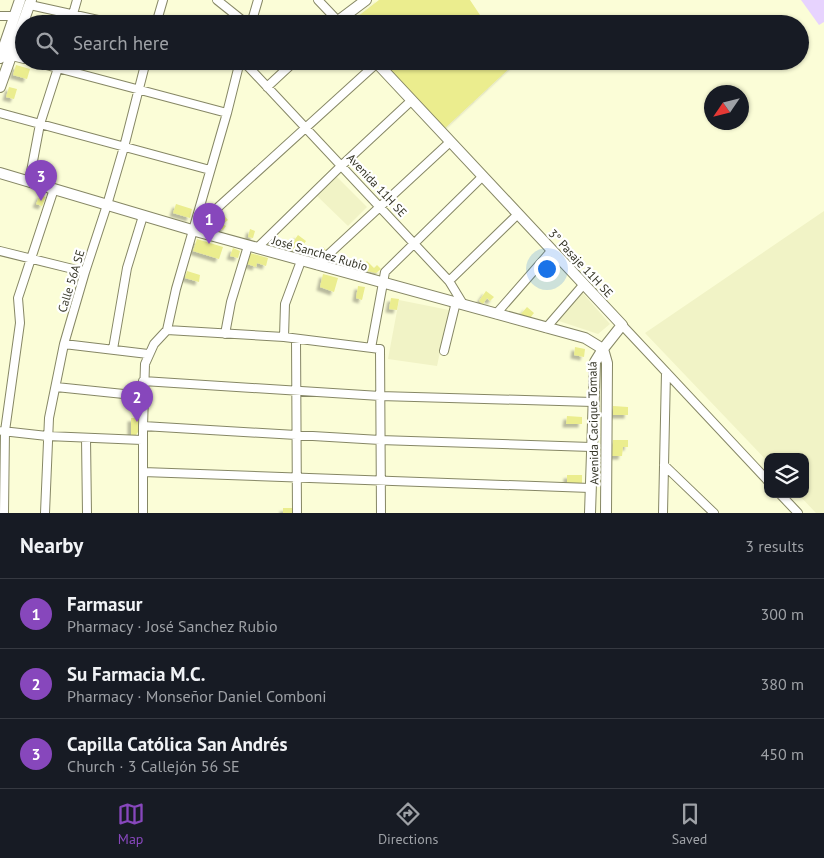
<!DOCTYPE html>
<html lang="en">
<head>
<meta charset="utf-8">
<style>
	body { margin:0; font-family:"PT Sans",sans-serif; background:#20242c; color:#f1f3f6 }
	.controls { position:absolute; right:15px; bottom:15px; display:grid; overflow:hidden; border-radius:10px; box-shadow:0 1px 4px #0004 }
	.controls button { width:45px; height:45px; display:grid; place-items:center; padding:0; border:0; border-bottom:1px solid #363941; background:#171b24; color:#f1f3f6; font:25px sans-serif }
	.compass { position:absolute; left:704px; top:85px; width:45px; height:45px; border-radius:50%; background:#171b24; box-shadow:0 1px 4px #0004; rotate:235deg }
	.you { position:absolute; left:546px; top:268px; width:18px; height:18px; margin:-12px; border:4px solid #fff; border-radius:50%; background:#1a73e8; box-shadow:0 0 0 8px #1a73e833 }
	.badge { display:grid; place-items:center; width:32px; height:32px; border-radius:50%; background:#8747bc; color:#fff; font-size:16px; font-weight:700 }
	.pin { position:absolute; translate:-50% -41px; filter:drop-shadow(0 1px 2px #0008) }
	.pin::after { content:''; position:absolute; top:26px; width:18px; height:15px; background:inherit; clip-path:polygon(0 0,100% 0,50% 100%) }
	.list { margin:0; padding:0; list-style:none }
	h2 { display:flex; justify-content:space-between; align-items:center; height:65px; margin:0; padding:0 20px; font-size:21px }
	h2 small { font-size:16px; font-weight:400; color:#9ea1a6 }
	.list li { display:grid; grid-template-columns:32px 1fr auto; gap:15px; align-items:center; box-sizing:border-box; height:70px; padding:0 20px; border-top:1px solid #363941 }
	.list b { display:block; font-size:19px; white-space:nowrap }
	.list p { margin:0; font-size:16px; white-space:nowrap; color:#9ea1a6 }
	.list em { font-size:16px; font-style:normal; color:#9ea1a6 }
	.icon { flex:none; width:28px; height:28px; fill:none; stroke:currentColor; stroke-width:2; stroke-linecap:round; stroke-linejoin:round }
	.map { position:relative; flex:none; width:824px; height:513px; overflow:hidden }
	.search { position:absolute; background:#171b24; box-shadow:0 1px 4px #0004; left:15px; right:15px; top:15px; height:55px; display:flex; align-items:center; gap:12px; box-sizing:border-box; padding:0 18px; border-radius:28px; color:#9ea1a6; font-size:19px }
	.sheet { height:275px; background:#171b24 }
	nav { display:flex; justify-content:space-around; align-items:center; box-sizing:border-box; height:70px; border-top:1px solid #363941; background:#171b24; font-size:14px; color:#9ea1a6 }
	nav a { display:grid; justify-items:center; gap:2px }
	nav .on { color:#8747bc }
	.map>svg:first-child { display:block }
</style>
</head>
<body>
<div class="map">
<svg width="824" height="513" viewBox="0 0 824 513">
	<defs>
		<filter id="shadow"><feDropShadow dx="-3.5" dy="3.5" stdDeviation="1" flood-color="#0004"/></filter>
	</defs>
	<rect width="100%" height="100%" fill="#fbfdd7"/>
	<path fill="#f1f3c6" d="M336 176 367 207 348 226 315 194Z
		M824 211V513H816L798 494H805V457H768V462L645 333Z
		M581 291 610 324 598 334 556 320Z
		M399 300 449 310 437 366 388 359Z"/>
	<path fill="#e7d3fe" d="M801 0H824V22L819 25Z"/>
	<path fill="#ebed8e" filter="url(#shadow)" d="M379 0H470L486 24H348Z
		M381 61H512L514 64 444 129Z
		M16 65 30 69 27 79 13 75Z
		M9 87 17 89 14 99 6 97Z
		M40 195 46 197 42 206 36 204Z
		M176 204 192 209 190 218 173 213Z
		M222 213 228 220 223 224 226 226 223 230 212 225 213 221Z
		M250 229 255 231 253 238 248 237Z
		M298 235 306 241 298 252 288 249Z
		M197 239 223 247 219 259 193 251Z
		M323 247 326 250 319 258 315 257Z
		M233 248 240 251 238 258 230 256Z
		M250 253 268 258 266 266 257 263 256 267 247 264Z
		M367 261 374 268 377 265 381 269 376 273 358 269Z
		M187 271 200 275 199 282 185 278Z
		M323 274 338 278 334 292 320 287Z
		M358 286 365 287 362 300 356 298Z
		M486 291 494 297 490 301 487 298 483 304 479 301Z
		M391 298 399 299 397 310 389 309Z
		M527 307 534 313 530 318 521 314Z
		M575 347 585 349 584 357 574 355Z
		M613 406 628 407V415H613Z
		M567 416 582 417V424H566Z
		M131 418H139L138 432 136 435H131Z
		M613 440H628V447H623L622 456H612Z
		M567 475H582V483H567Z
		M283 508H293V513H283Z"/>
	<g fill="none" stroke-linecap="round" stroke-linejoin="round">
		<g stroke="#868765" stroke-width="10">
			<path id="street" d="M217 0 247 24
				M318 0 338 21 335 24
				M30 5 116 24
				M73 14 77 0
				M0 16H14
				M156 24 163 0
				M251 24 258 0
				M12 56 24 59
				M31 61 227 113
				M243 61 449 281 463 304
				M267 87 295 61
				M0 113 210 170
				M29 182 40 124 58 68
				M193 230 377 63
				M257 248 341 166 412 100
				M0 251 85 272
				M317 265 450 142
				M449 281 518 214
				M496 314 552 250
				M622 325 768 481
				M546 328 584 284
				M167 330 284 337 380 349 381 513
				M225 334 231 302 248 246
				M284 337 285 304 301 261
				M296 339 297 513
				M64 344 148 354
				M371 348 385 272 483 176
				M113 349 127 268 143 216
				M444 351 456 302
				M143 381 380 396 593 402
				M56 387 143 396
				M143 426 380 440 591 447
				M2 431 47 436 142 440
				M86 438 87 513
				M664 465 714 513
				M143 472 590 488
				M780 494 798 513
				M4 513 5 431 20 323 18 298 54 189
				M45 513 49 418 64 344 85 272 107 205 124 147 146 61
				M143 513V426L145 364 154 344 167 330 176 289 227 113 240 61
				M663 513 666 372"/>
		</g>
		<g stroke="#868765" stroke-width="12">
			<path id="secondary" d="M340 24 338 21 366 0
				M0 58 20 0
				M375 61 622 325 603 349 595 362 590 513
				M0 87 31 0
				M0 173 192 230 585 338 603 349
				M603 349 607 363 606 513"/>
		</g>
		<use href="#street" stroke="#fff" stroke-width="8"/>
		<use href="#secondary" stroke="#fff" stroke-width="10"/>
	</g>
	<g text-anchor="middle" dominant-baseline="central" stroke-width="4.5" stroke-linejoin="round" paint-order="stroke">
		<g font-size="12" fill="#353527" stroke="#fff">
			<text transform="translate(377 185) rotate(47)">Avenida 11H SE</text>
			<text transform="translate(320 253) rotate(16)">José Sanchez Rubio</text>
			<text transform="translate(581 263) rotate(47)">3° Pasaje 11H SE</text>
			<text transform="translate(71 281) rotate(-73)">Calle 56A SE</text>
			<text transform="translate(593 423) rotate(-91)">Avenida Cacique Tomalá</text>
		</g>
	</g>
</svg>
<div class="controls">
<button><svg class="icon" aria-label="layers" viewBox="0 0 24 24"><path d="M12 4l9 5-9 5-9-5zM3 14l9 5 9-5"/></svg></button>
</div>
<svg class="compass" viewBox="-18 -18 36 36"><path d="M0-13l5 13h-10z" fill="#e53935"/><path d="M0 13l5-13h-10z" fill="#9ea1a6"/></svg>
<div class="you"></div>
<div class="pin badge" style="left:209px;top:244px">1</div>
<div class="pin badge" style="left:137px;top:422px">2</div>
<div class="pin badge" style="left:41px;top:201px">3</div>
<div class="search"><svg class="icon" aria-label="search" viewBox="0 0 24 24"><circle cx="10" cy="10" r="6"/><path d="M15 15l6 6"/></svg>Search here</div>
</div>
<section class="sheet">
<h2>Nearby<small>3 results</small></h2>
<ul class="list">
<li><span class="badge">1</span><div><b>Farmasur</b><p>Pharmacy · José Sanchez Rubio</p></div><em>300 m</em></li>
<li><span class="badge">2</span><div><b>Su Farmacia M.C.</b><p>Pharmacy · Monseñor Daniel Comboni</p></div><em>380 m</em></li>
<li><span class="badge">3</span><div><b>Capilla Católica San Andrés</b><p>Church · 3 Callejón 56 SE</p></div><em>450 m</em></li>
</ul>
</section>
<nav>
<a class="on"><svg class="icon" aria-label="map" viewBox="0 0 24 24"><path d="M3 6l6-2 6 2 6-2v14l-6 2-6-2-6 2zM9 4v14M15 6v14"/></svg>Map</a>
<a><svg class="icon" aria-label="directions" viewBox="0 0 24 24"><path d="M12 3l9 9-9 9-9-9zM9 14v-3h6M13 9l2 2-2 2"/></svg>Directions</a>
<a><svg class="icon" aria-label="saved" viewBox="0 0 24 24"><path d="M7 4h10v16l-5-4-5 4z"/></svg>Saved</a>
</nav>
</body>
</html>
